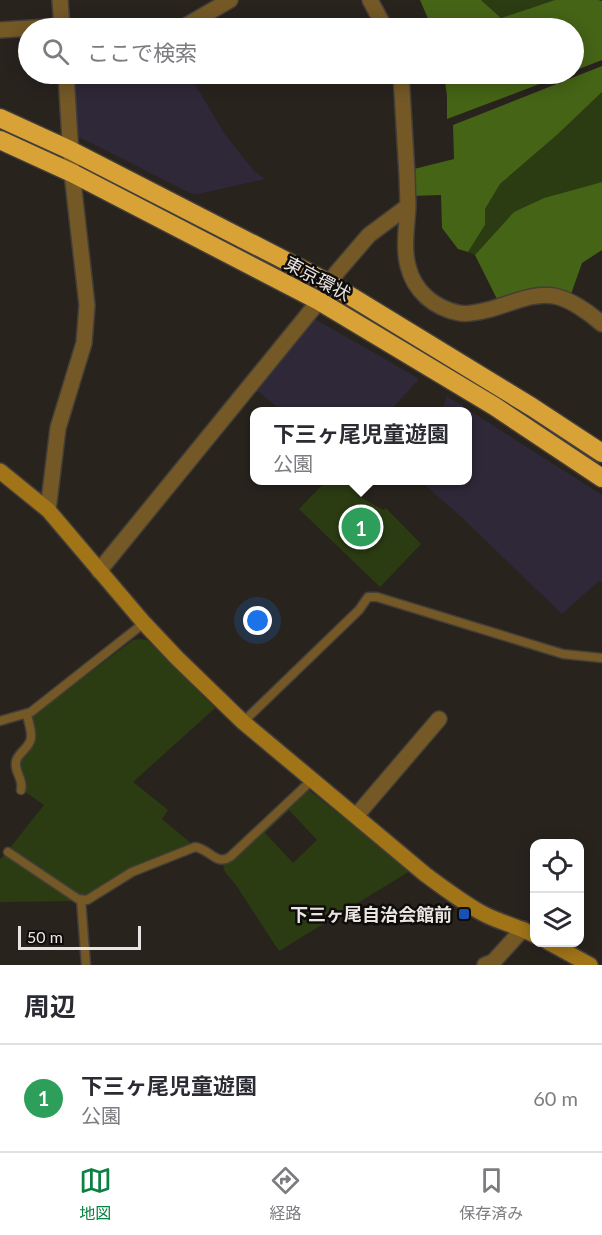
<!DOCTYPE html>
<html lang="ja">
<head>
<meta charset="utf-8">
<style>
	body { margin:0; font-family:Lato,"Noto Sans JP",sans-serif; background:#f7f7f7; color:#2b2b33 }
	.controls { position:absolute; right:18px; bottom:18px; display:grid; overflow:hidden; border-radius:12px; box-shadow:0 3px 15px #0003 }
	.controls button { width:54px; height:54px; display:grid; place-items:center; padding:0; border:0; border-bottom:2px solid #e1e1e2; background:#fff; color:#2b2b33; font:30px sans-serif }
	.scale { position:absolute; left:18px; bottom:15px; width:123px; box-sizing:border-box; padding-left:6px; border:3px solid #eae5e2; border-top:0; font-size:16px; line-height:21px; white-space:nowrap; color:#eae5e2; -webkit-text-stroke:4px #0f0d0b; paint-order:stroke }
	.you { position:absolute; left:258px; top:621px; width:21px; height:21px; margin:-15px; border:4px solid #fff; border-radius:50%; background:#1a73e8; box-shadow:0 0 0 9px #1a73e833 }
	.badge { display:grid; place-items:center; width:39px; height:39px; border-radius:50%; background:#0b8043; color:#fff; font-size:20px; font-weight:700 }
	.pin { position:absolute; translate:-50% -50%; border:3px solid #fff; box-shadow:0 2px 6px #0006 }
	.popup { position:absolute; left:250px; top:407px; width:222px; height:78px; box-sizing:border-box; display:grid; place-content:center; border-radius:12px; background:#fff; filter:drop-shadow(0 2px 4px #0005); font-size:20px; white-space:nowrap; color:#7c7c81 }
	.popup b { font-size:22px; color:#2b2b33 }
	.popup::after { content:''; position:absolute; left:50%; top:100%; margin-left:-12px; border:12px solid transparent; border-top-color:#fff }
	.list { margin:0; padding:0; list-style:none }
	h2 { display:flex; justify-content:space-between; align-items:center; height:78px; margin:0; padding:0 24px; font-size:26px }
	h2 small { font-size:20px; font-weight:400; color:#7c7c81 }
	.list li { display:grid; grid-template-columns:39px 1fr auto; gap:18px; align-items:center; box-sizing:border-box; height:108px; padding:0 24px; border-top:2px solid #e1e1e2 }
	.list b { display:block; font-size:22px; white-space:nowrap }
	.list p { margin:0; font-size:20px; white-space:nowrap; color:#7c7c81 }
	.list em { font-size:20px; font-style:normal; color:#7c7c81 }
	.icon { flex:none; width:33px; height:33px; fill:none; stroke:currentColor; stroke-width:2; stroke-linecap:round; stroke-linejoin:round }
	.map { position:relative; flex:none; width:602px; height:965px; overflow:hidden }
	.search { position:absolute; background:#fff; box-shadow:0 3px 15px #0003; left:18px; right:18px; top:18px; height:66px; display:flex; align-items:center; gap:15px; box-sizing:border-box; padding:0 21px; border-radius:33px; color:#7c7c81; font-size:22px }
	.sheet { height:186px; background:#fff }
	nav { display:flex; justify-content:space-around; align-items:center; box-sizing:border-box; height:84px; border-top:2px solid #e1e1e2; background:#fff; font-size:16px; color:#7c7c81 }
	nav a { display:grid; justify-items:center; gap:3px }
	nav .on { color:#0b8043 }
	.map>svg:first-child { display:block }
</style>
</head>
<body>
<div class="map">
<svg width="602" height="965" viewBox="0 0 602 965">
	<rect width="100%" height="100%" fill="#29231e"/>
	<path fill="#2e2838" d="M88 74H189L224 133 254 171 265 179 194 195 77 136 73 76Z
		M311 317 380 356 419 379 390 411H282L255 389Z
		M447 396 602 495V583L599 581 562 614 456 512 420 481 467 480V412L442 411Z"/>
	<path fill="#2b3c13" fill-rule="evenodd" d="M481 0H555L501 18Z
		M602 92V182L544 198 515 212 475 255 468 252 485 225V209L500 184 558 134Z
		M326 481H360L364 484 358 496 384 510 386 508 421 544 380 587 299 509Z
		M139 639 147 640 215 708 133 782 168 810 162 819 192 844 132 867 90 894 84 898 80 897 9 849 44 805 24 791 27 781 20 769 19 764 33 745 31 719 34 715 133 640Z
		M302 791H310L410 871 279 951 236 885 225 872 223 865 262 830ZM289 810 317 840 293 863 265 833Z
		M6 854 77 901 0 902V859Z"/>
	<path fill="#456416" d="M420 0H481L501 18 555 0H598L602 1V60L574 71V28H432Z
		M602 66V92L558 134 500 184 485 209V225L468 252 458 249 442 228 441 195 410 196V170L454 159 453 125Z
		M444 74H566L447 119V96Z
		M602 182V250L582 263 570 297 499 303 475 255 514 212 544 198Z"/>
	<g fill="none" stroke-linecap="round" stroke-linejoin="round">
		<g stroke="#443e39" stroke-width="11">
			<path id="lane" d="M0 721 31 712 144 623
				M243 722 359 610 368 597H377L563 654 602 658
				M21 790C24 778 14 773 16 762 17 753 30 748 31 738 32 731 28 721 27 714
				M8 852 78 899 87 900 132 872 195 847C210 849 216 866 230 857L312 780
				M81 900 86 965"/>
		</g>
		<g stroke="#443e39" stroke-width="18">
			<path id="street" d="M60 0 62 28
				M370 0 385 28
				M182 28 230 0
				M0 30 62 26
				M408 206C407 225 403 248 408 266 414 291 434 308 459 313 467 315 479 312 487 310 508 305 532 292 554 296 570 299 590 313 602 324
				M329 283 338 271 369 235 408 206 407 175 401 74
				M48 510 58 428 84 343 87 305 72 173 66 74
				M99 571 319 301
				M356 816 439 719
				M485 965 493 962 523 929"/>
		</g>
		<g stroke="#443e39" stroke-width="18">
			<path id="secondary" d="M0 471 48 510 144 623 177 658 243 722 426 875C444 888 462 902 482 913 498 922 518 926 534 935
				M548 942 590 965"/>
		</g>
		<g stroke="#443e39" stroke-width="21">
			<path id="highway" d="M0 118 70 150 329 283 532 407 602 453
				M0 140 72 173 319 301 494 406 602 478"/>
		</g>
		<use href="#lane" stroke="#745826" stroke-width="8"/>
		<use href="#street" stroke="#745826" stroke-width="15"/>
		<use href="#secondary" stroke="#a17418" stroke-width="15"/>
		<use href="#highway" stroke="#d9a237" stroke-width="18"/>
	</g>
	<rect fill="#1a4fb4" stroke="#0f0d0b" stroke-width="2" x="458" y="908" width="12" height="12" rx="3"/>
	<g text-anchor="middle" dominant-baseline="central" stroke-width="5" stroke-linejoin="round" paint-order="stroke">
		<g font-size="18" fill="#eae5e2" stroke="#0f0d0b">
			<text transform="translate(318 278) rotate(28)">東京環状</text>
		</g>
		<g font-size="18" font-weight="bold" fill="#eae5e2" stroke="#0f0d0b" text-anchor="end">
			<text x="452" y="914">下三ヶ尾自治会館前</text>
		</g>
	</g>
</svg>
<div class="controls">
<button><svg class="icon" aria-label="locate" viewBox="0 0 24 24"><circle cx="12" cy="12" r="6"/><path d="M12 2v4M12 18v4M2 12h4M18 12h4"/></svg></button>
<button><svg class="icon" aria-label="layers" viewBox="0 0 24 24"><path d="M12 4l9 5-9 5-9-5zM3 14l9 5 9-5"/></svg></button>
</div>
<div class="scale">50 m</div>
<div class="you"></div>
<div class="pin badge" style="left:361px;top:527px;background:#2e9e5b">1</div>
<div class="popup"><b>下三ヶ尾児童遊園</b>公園</div>
<div class="search"><svg class="icon" aria-label="search" viewBox="0 0 24 24"><circle cx="10" cy="10" r="6"/><path d="M15 15l6 6"/></svg>ここで検索</div>
</div>
<section class="sheet">
<h2>周辺<small></small></h2>
<ul class="list">
<li><span class="badge" style="background:#2e9e5b">1</span><div><b>下三ヶ尾児童遊園</b><p>公園</p></div><em>60 m</em></li>
</ul>
</section>
<nav>
<a class="on"><svg class="icon" aria-label="map" viewBox="0 0 24 24"><path d="M3 6l6-2 6 2 6-2v14l-6 2-6-2-6 2zM9 4v14M15 6v14"/></svg>地図</a>
<a><svg class="icon" aria-label="directions" viewBox="0 0 24 24"><path d="M12 3l9 9-9 9-9-9zM9 14v-3h6M13 9l2 2-2 2"/></svg>経路</a>
<a><svg class="icon" aria-label="saved" viewBox="0 0 24 24"><path d="M7 4h10v16l-5-4-5 4z"/></svg>保存済み</a>
</nav>
</body>
</html>
